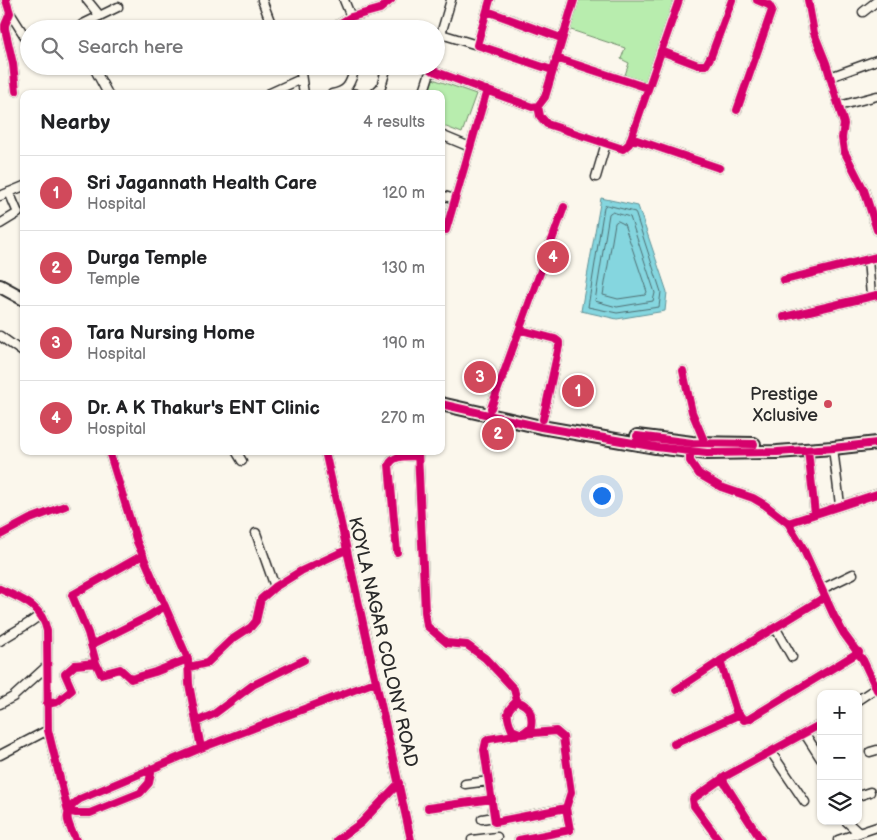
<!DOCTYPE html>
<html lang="en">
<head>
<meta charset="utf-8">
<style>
	body { margin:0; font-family:"Balsamiq Sans",sans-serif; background:#f2f2f2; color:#202124 }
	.controls { position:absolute; right:15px; bottom:15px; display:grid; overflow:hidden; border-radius:10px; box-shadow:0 1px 4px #0004 }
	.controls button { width:45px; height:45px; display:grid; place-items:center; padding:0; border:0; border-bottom:1px solid #e0e0e0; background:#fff; color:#202124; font:25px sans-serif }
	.you { position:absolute; left:601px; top:495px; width:18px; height:18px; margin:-12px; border:4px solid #fff; border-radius:50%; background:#1a73e8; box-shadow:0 0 0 8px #1a73e833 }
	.badge { display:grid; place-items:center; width:32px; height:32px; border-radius:50%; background:#d1495b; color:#fff; font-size:16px; font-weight:700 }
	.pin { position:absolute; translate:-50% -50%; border:2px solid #fff; box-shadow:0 1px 5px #0006 }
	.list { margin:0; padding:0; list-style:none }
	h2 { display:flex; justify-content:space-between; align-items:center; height:65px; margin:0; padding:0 20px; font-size:21px }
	h2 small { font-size:16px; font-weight:400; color:#757577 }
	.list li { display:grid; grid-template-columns:32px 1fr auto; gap:15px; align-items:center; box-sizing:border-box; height:75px; padding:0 20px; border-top:1px solid #e0e0e0 }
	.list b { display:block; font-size:19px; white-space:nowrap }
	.list p { margin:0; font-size:16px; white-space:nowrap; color:#757577 }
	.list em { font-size:16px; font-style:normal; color:#757577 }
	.icon { flex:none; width:28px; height:28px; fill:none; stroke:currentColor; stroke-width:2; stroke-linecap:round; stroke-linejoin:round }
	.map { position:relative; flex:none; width:877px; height:840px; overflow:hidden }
	.search { position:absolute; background:#fff; box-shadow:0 1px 4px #0004; left:20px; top:20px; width:425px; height:55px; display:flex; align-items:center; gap:12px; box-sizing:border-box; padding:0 18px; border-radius:28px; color:#757577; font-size:19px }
	.panel { position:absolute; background:#fff; box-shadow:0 1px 4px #0004; left:20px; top:90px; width:425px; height:365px; border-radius:10px }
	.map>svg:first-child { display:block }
</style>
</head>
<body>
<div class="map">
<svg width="877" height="840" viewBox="0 0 877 840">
	<rect width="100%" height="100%" fill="#fbf7ec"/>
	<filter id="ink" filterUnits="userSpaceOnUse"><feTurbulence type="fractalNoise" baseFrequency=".02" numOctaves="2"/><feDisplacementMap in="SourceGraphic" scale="10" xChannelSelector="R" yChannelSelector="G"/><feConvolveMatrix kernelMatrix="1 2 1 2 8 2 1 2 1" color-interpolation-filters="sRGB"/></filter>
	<g filter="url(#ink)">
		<path fill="#b8edae" stroke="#728c6c" d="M577 0H674L647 85 624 78 629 63 621 59 625 48 568 29Z
			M433 79 476 94 462 133 441 125V94H428Z"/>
		<path fill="#85d6df" stroke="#619297" d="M601 198 638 206 667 292 665 311 617 319 581 311Z"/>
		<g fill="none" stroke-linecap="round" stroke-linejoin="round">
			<path stroke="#4f6f73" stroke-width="1" d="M607 205 635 212 661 292 659 307 617 313 588 307 604 207Z
				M612 212 630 217 655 293 653 301 617 307 595 301 609 214Z
				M618 221 624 224 647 292 645 295 618 299 603 295 615 223Z"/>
			<g stroke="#2b2b2b" stroke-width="11">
				<path id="minor" d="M6 0 10 13 5 25V29L13 64 16 91
					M87 0 100 16
					M262 0 273 29
					M344 0 351 17
					M490 0 477 45 552 70
					M808 0 814 33 826 63 844 124 842 138 844 151 864 190 877 230
					M487 11 561 38
					M863 12 877 1
					M10 13 29 43
					M77 29 83 24 118 7
					M331 29 351 17 380 9 391 0
					M441 34 477 45
					M436 51 451 0
					M661 51 698 65H706L711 56 732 0
					M556 58 648 88
					M93 66 108 94
					M300 66 304 94
					M431 70 532 107 538 106 545 97 574 0
					M830 77 877 60
					M342 92 356 94
					M268 94 301 79
					M332 94C350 91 350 82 356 66
					M374 94 381 87 387 66
					M423 94 432 66
					M538 106 540 116 547 124 623 149 629 144 679 0
					M839 106 877 96
					M737 110 772 10 769 5 757 0
					M441 135 470 147
					M631 138 719 168
					M596 177 606 143
					M441 195 455 199
					M0 196 24 186
					M0 224 18 213 9 192
					M446 230 487 90
					M868 259 871 296
					M784 280 877 257
					M784 317 877 295
					M521 330 555 339 559 342V346L543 419
					M0 336 24 353
					M683 371 692 412 705 443
					M491 408 564 207
					M691 448 690 461 699 474 721 487 753 498 765 505 788 523 802 546 834 616 844 634 863 660 877 690
					M833 448 840 505
					M808 450 815 514
					M109 451 137 542 188 659 189 684 201 748
					M236 451 242 461
					M325 451 411 840
					M418 451 425 612 427 626 447 643 467 645 485 658 514 689 517 701C505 711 506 715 512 730L522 734 556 731 563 737 571 792 566 808 495 822 484 750 486 741 489 739 522 734 531 727C533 714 530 706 517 701
					M788 523 877 494
					M256 533 275 587
					M0 535 30 519 65 506
					M397 552 389 465C394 454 408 457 418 456
					M0 589C21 599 42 605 47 631L48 730 68 811 76 813H90L140 793 149 783 152 769
					M822 589 853 574
					M775 627 792 657
					M0 641C14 631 29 625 41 614
					M91 645 147 617 165 606
					M720 661 736 711 744 720 749 719 859 652
					M96 663 88 633 72 595 143 555
					M189 667 207 663 231 640 251 627 256 621 261 599 275 587 301 571 346 550
					M676 690 720 661 825 597
					M858 700 876 688
					M0 704 13 697 47 666
					M47 704 57 702 72 690 65 674 75 665 96 663 101 674 120 669 131 679 155 672 188 659
					M196 722 214 714 253 685 304 660
					M805 734 821 759
					M674 744 738 715
					M771 752 805 802
					M870 752 877 750
					M0 755 48 730
					M722 779 761 840
					M465 784 489 781
					M858 796 870 792
					M428 808 492 799
					M482 819 494 817
					M846 821 859 833
					M76 840C67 822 61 812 80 799L201 748 375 682
					M337 840 361 823 399 783
					M472 840 497 837
					M519 840 570 830 566 808
					M719 840 694 806 693 799 726 776 821 724
					M838 840 877 827"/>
			</g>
			<g stroke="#2b2b2b" stroke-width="16">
				<path id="highway" d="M0 286 24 299
					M441 404 541 427 656 447 707 453 777 452 833 448 877 443
					M637 436 692 443 754 444"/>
			</g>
			<use href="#minor" stroke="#fbf7ec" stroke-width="8"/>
			<use href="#highway" stroke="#fbf7ec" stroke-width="12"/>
			<g stroke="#fbf7ec" stroke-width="11">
				<path id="cycleway" d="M6 0 10 13 5 25V29L13 64 16 91
					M490 0 477 45 552 70
					M808 0 814 33 826 63 844 124 842 138 844 151 864 190 877 230
					M487 11 561 38
					M331 29 351 17 380 9 391 0
					M661 51 698 65H706L711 56 732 0
					M556 58 648 88
					M431 70 532 107 538 106 545 97 574 0
					M538 106 540 116 547 124 623 149 629 144 679 0
					M737 110 772 10 769 5 757 0
					M631 138 719 168
					M446 230 487 90
					M784 280 877 257
					M784 317 877 295
					M521 330 555 339 559 342V346L543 419
					M683 371 692 412 705 443
					M441 404 541 427 656 447 707 453 777 452 833 448 877 443
					M491 408 564 207
					M637 436 692 443 754 444
					M808 450 815 514
					M109 451 137 542 188 659 189 684 201 748
					M325 451 411 840
					M418 451 425 612 427 626 447 643 467 645 485 658 514 689 517 701C505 711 506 715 512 730L522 734 556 731 563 737 571 792 566 808 495 822 484 750 486 741 489 739 522 734 531 727C533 714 530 706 517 701
					M690 452V461L699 474 721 487 753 498 765 505 788 523 802 546 834 616 844 634 863 660 877 690
					M788 523 877 494
					M0 535 30 519 65 506
					M397 552 389 465C394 454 408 457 418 456
					M0 589C21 599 42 605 47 631L48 730 68 811 76 813H90L140 793 149 783 152 769
					M91 645 147 617 165 606
					M720 661 736 711 744 720 749 719 859 652
					M96 663 88 633 72 595 143 555
					M189 667 207 663 231 640 251 627 256 621 261 599 275 587 301 571 346 550
					M676 690 720 661 825 597
					M47 704 57 702 72 690 65 674 75 665 96 663 101 674 120 669 131 679 155 672 188 659
					M196 722 214 714 253 685 304 660
					M674 744 738 715
					M722 779 761 840
					M428 808 492 799
					M76 840C67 822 61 812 80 799L201 748 375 682
					M337 840 361 823 399 783
					M519 840 570 830 566 808
					M719 840 694 806 693 799 726 776 821 724"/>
			</g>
			<use href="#cycleway" stroke="#d6006c" stroke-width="8"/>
		</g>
	</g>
	<circle fill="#d1495b" stroke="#fbf7ec" stroke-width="2" cx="828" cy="404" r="5"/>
	<g text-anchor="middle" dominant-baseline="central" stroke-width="5" stroke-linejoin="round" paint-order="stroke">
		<g font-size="18" fill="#2b2b2b" stroke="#fbf7ec" text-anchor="end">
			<text x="818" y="394">Prestige<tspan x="818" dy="21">Xclusive</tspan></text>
		</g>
		<g font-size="18" fill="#2b2b2b" stroke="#fbf7ec">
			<text transform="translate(383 642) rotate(77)">KOYLA NAGAR COLONY ROAD</text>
		</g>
	</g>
</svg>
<div class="controls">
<button>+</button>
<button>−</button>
<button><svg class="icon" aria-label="layers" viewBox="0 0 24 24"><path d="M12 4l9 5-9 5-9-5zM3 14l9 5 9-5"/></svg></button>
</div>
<div class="you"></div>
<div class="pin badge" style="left:578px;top:391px">1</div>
<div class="pin badge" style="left:498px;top:434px">2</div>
<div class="pin badge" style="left:480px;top:377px">3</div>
<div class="pin badge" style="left:553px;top:257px">4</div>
<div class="search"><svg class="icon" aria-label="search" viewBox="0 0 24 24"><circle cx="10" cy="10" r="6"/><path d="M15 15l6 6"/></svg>Search here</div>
<section class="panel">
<h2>Nearby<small>4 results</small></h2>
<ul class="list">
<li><span class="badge">1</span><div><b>Sri Jagannath Health Care</b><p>Hospital</p></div><em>120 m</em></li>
<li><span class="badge">2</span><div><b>Durga Temple</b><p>Temple</p></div><em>130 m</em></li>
<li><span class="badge">3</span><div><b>Tara Nursing Home</b><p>Hospital</p></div><em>190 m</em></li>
<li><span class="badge">4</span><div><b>Dr. A K Thakur's ENT Clinic</b><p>Hospital</p></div><em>270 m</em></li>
</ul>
</section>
</div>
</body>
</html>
